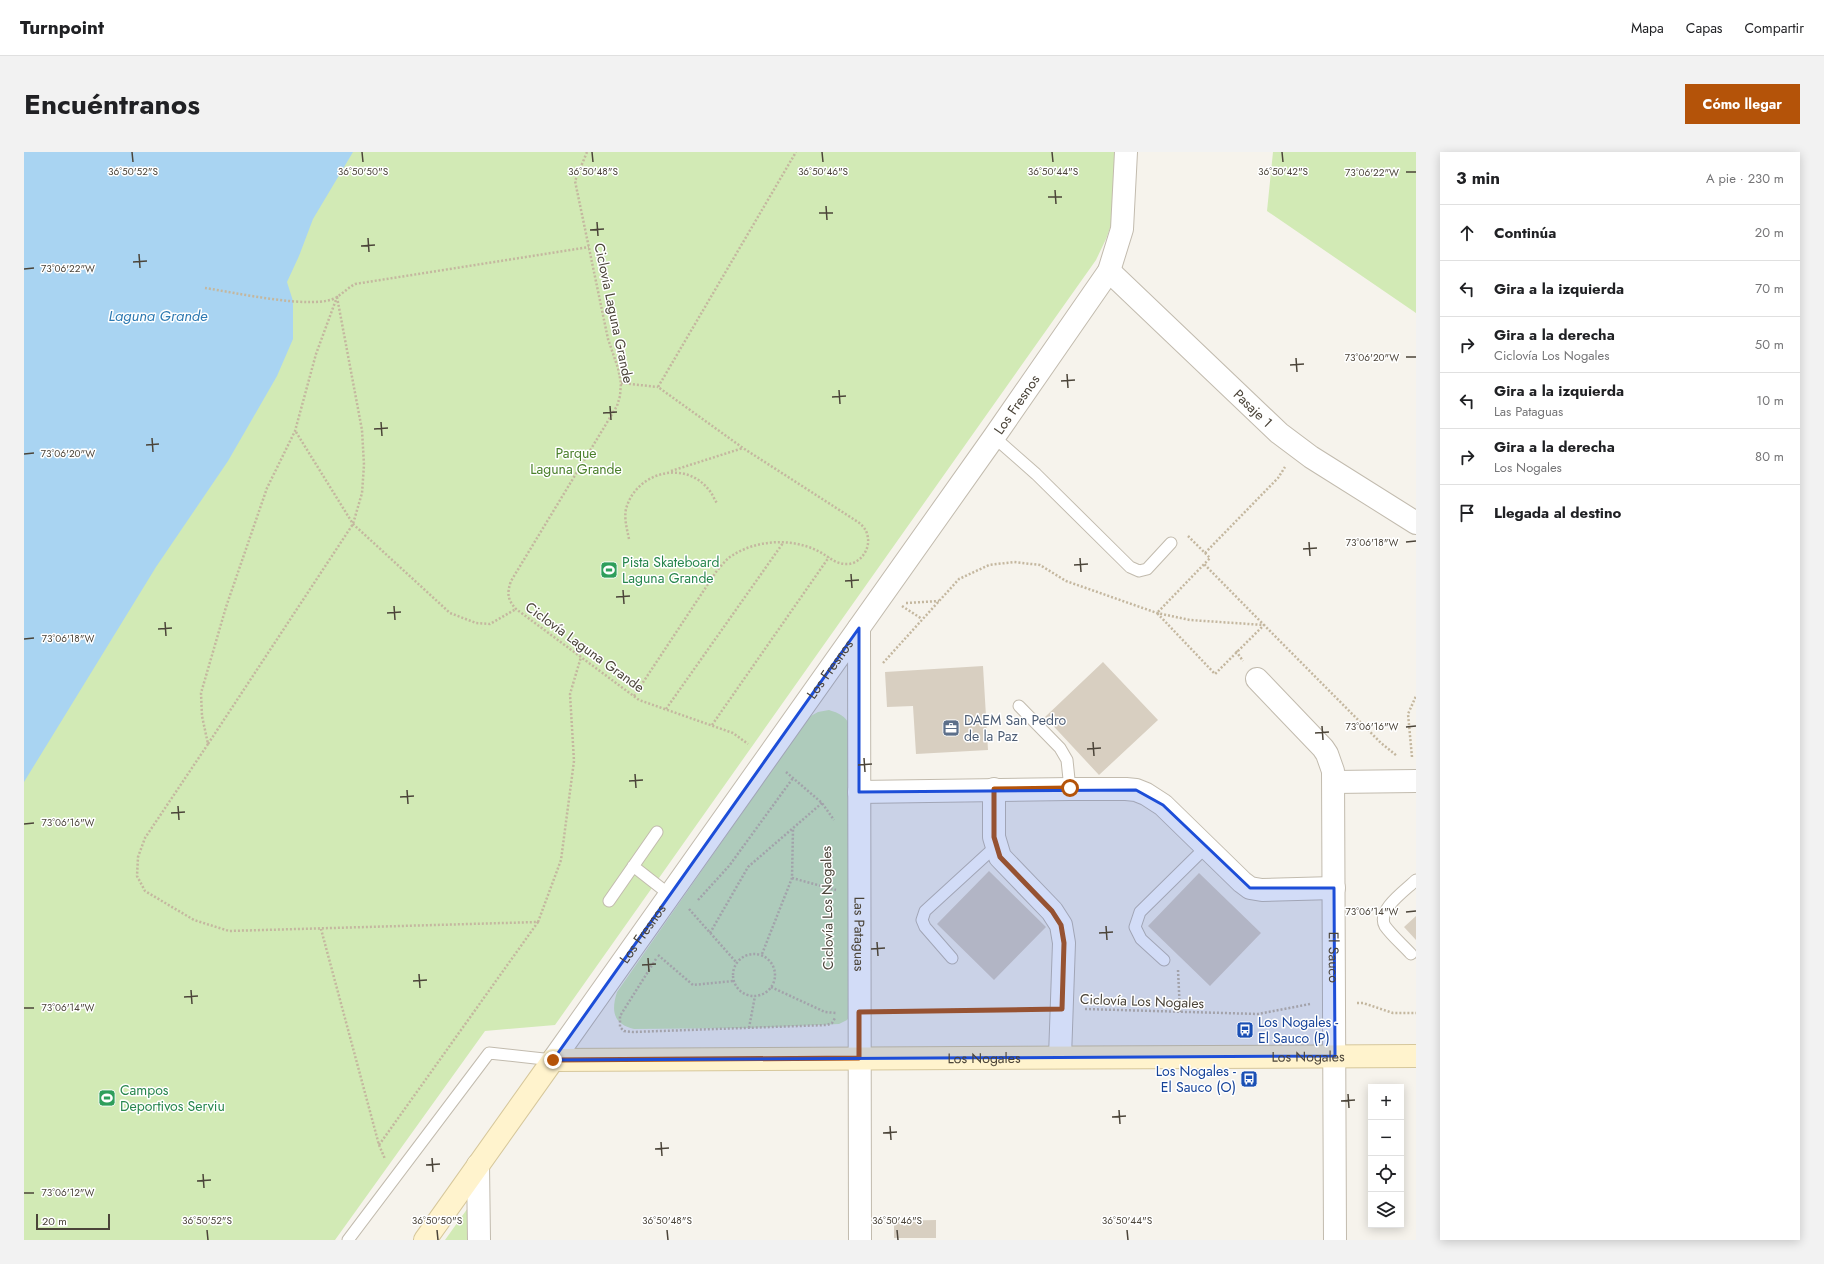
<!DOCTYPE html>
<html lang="es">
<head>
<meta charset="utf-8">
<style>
	body { margin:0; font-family:Jost,sans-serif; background:#f2f2f2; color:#202124 }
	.controls { position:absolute; right:12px; bottom:12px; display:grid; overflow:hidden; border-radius:0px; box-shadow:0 2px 10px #0003 }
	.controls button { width:36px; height:36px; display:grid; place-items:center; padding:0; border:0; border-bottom:1px solid #e0e0e0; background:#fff; color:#202124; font:20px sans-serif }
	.scale { position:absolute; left:12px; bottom:10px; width:74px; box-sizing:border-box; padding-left:4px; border:2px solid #4b4439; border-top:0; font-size:11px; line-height:14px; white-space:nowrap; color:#4b4439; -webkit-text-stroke:3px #fff; paint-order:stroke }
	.stop { position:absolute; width:12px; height:12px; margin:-9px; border:3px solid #b45309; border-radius:50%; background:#fff }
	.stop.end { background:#b45309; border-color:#fff; box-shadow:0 1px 4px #0008 }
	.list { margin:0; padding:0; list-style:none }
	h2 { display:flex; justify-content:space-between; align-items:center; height:52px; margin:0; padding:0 16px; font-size:17px }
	h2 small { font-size:13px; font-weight:400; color:#757577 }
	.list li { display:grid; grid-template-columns:26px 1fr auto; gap:12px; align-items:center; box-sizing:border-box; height:56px; padding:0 16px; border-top:1px solid #e0e0e0 }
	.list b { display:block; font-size:15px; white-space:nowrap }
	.list p { margin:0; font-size:13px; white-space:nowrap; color:#757577 }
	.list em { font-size:13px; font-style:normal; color:#757577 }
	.icon { flex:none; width:22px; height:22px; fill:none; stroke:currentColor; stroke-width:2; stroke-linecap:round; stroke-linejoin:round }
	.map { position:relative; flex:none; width:1392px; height:1088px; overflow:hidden; border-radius:0px }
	header { display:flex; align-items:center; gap:24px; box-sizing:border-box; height:56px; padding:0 20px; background:#fff; border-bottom:1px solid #e0e0e0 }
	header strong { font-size:19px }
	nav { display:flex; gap:22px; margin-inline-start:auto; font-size:14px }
	.intro { display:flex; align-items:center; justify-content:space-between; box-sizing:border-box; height:96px; padding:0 24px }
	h1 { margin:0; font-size:28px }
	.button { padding:10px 18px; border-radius:0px; background:#b45309; color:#fff; font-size:14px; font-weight:700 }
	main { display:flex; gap:24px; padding:0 24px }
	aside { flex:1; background:#fff; border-radius:0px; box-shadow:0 2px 10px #0003 }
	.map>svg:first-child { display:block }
</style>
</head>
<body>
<header>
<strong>Turnpoint</strong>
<nav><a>Mapa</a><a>Capas</a><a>Compartir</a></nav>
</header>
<div class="intro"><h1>Encuéntranos</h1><a class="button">Cómo llegar</a></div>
<main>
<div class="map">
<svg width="1392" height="1088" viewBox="0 0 1392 1088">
	<rect width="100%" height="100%" fill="#f6f3ec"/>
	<path fill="#d2eab5" d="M0 0H1095L1089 68 1082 87 1072 108 531 873 461 879 311 1088H0Z
		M1249 0H1392V161L1243 59Z
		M805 558C815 561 821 564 826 573V864L823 868 815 872 725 876 610 877C589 872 587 859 593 840L785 565 794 560Z
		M451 1046V1088H421Z"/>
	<path fill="#a9d4f2" d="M0 0H329L289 67 275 104 263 130 269 149V187L253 224 204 309 132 415 0 630Z"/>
	<path fill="#d8cfc1" d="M1079 510 1134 568 1075 623 1021 565Z
		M959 514 964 598 892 602 889 554 863 555 861 520Z
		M965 719 1022 775 970 828 913 772Z
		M1175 721 1237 781 1186 834 1124 774Z
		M1392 764V788L1380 775Z
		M912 1068V1086H870V1069Z"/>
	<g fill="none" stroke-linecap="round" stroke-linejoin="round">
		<g stroke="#c2bbae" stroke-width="13">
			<path id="lane" d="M970 285 1012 322 1106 415 1115 419 1123 417 1147 391
				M995 554 1036 596 1043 608 1046 637
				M609 714 646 743
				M585 749 633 680
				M1387 802C1379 793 1368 784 1361 774 1352 758 1382 738 1392 728
				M928 806 901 775 898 768 901 759 972 694
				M1140 808 1117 787 1111 775 1116 760 1182 695
				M324 1088 465 901 529 908"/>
		</g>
		<g stroke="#c2bbae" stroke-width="24">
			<g id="street">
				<path id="s1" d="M1085 119 1255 281 1287 305 1392 371"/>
				<path id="s2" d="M835 476 836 1088"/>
				<path id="s3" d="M1233 527 1299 596 1303 602 1309 619 1311 1088"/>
				<path d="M1310 630 1392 629"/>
				<path d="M970 637V685L976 705 1028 759 1037 773 1040 791 1036 905"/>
				<path d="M835 640 1046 637H1102L1112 638 1122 642 1139 653 1218 730 1226 736 1238 738 1310 736"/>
				<path id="s4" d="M529 908 970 285 1085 119 1098 77 1102 0"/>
				<path d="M454 1013 455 1088"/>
			</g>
		</g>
		<g stroke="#d6c79b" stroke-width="24">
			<g id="secondary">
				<path id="s5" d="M401 1088 529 908 1392 904"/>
			</g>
		</g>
		<path stroke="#c4b79f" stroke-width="2.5" stroke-dasharray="2 2" stroke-linecap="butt" d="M563 0 551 29 584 187 594 216 597 231 596 244 593 254 487 429C483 441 483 447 492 457L615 548 709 581 724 592
			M181 136C209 140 292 159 313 145 319 141 324 136 331 132L565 95
			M313 145 338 278 340 313 338 341 329 372 184 592 178 564 177 541 202 455 243 336 271 279 292 202Z
			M597 231 634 235
			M272 280 329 372 426 461 452 471 466 472 492 457
			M647 319 719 296
			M1164 384 1186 406 1133 461 1191 522 1240 473 1180 412
			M605 387C603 377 600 367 602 357 612 320 661 307 685 338 688 341 690 347 693 351
			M1181 401 1254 326 1261 315
			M882 451 915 449
			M878 454 898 467
			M1212 499 1219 509
			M859 511 935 427 965 413 990 410 1016 413 1042 429 1133 461 1166 468 1240 473 1357 591 1373 604
			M610 544 692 420C697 414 702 407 709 403 733 388 766 386 792 398 802 402 810 412 822 412 836 413 848 396 843 382 842 377 838 373 834 370L719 296 634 235 772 0
			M642 557 759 391
			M688 573 805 405
			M184 592 121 686 114 705 113 724 121 739 170 768 205 779 514 770 355 993 297 777
			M1388 605 1384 562 1392 544
			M762 620 798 651 810 668
			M768 726 812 738
			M674 748 705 714 769 626
			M665 757 712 810
			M514 770 537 708 550 609 546 542 557 505
			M686 781 724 715 798 651
			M709 823a21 21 0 1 1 42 0a21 21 0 1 1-42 0Z
			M738 802 768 726 769 677
			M634 803 669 833 709 829
			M632 807 596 864V875L600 879 609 880 803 873 808 871 811 866
			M1154 818 1156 860
			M747 835 801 860 812 861
			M1333 851H1339L1369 861H1392
			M1061 857 1234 862 1286 852
			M859 859 1014 857
			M725 876 731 844
			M355 993 361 1007"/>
		<use href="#lane" stroke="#fff" stroke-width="11"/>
		<use href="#street" stroke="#fff" stroke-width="22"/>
		<use href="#secondary" stroke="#fff3cd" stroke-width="22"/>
	</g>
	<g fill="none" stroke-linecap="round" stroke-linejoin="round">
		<path stroke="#b45309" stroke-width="5" d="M529 908 835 906V860L1038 857 1040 791 1037 773 1028 759 976 705 970 685V637L1046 636"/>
	</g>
	<path fill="#1d4ed8" fill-opacity="0.2" stroke="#1d4ed8" stroke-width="3" stroke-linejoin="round" d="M835 476V640L1112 638 1139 653 1226 736H1310L1311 904 529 908Z"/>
	<path fill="none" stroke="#4b4439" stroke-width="1.5" d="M108 0 109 10M338 0 339 10M568 0 569 10M798 0 799 10M1028 0 1029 10M1258 0 1259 10M1382 20H1392M1031 38 1032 52M1024 45H1038M802 54 803 68M795 61H809M573 70 574 84M566 78 580 77M344 86 345 100M337 94 351 93M115 102 116 116M109 110 123 109M0 117 10 116M1382 205H1392M1272 206 1273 220M1266 213 1280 212M1043 222 1044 236M1037 229 1051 228M815 238 816 252M808 245 822 244M586 254 587 268M579 261 593 260M357 270 358 284M350 277 364 276M128 286 129 300M122 293 135 292M0 302 10 301M1285 390 1286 404M1382 390 1392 389M1279 397 1293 396M1056 406 1057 420M1050 413 1064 412M827 422 828 436M821 429 835 428M599 438 600 452M592 445 606 444M370 454 371 468M363 461 377 460M141 470 142 484M134 477 148 476M0 487 10 486M1298 574 1299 588M1382 575 1392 574M1291 581 1305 580M1069 590 1070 604M1063 597 1077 596M840 606 841 620M834 613 848 612M611 622 612 636M605 629 619 628M383 638 384 652M376 645 390 644M154 654 155 668M147 661 161 660M0 672 10 671M1382 760 1392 759M1082 774 1083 788M1075 781 1089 780M853 790 854 804M847 797 861 796M624 806 625 820M618 813 632 812M395 822 396 836M389 829 403 828M167 838 168 852M160 845 174 844M0 856H10M1324 942 1325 956M1317 949 1331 948M1095 958 1096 972M1088 965 1102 964M866 974 867 988M859 981 873 980M637 990 638 1004M631 997 645 996M408 1006 409 1020M402 1013 416 1012M179 1022 180 1036M173 1029 187 1028M0 1041H10M183 1078 184 1088M413 1078 414 1088M643 1078 644 1088M873 1078 874 1088M1103 1078 1104 1088"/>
	<defs>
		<g id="stadium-square" transform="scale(0.9)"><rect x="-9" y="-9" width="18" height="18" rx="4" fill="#2e9e5b" stroke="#fff"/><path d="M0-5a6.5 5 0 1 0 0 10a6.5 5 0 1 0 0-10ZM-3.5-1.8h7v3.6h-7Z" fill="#fff"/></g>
		<g id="office-square" transform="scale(0.9)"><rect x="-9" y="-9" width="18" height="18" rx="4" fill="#5c6f8a" stroke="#fff"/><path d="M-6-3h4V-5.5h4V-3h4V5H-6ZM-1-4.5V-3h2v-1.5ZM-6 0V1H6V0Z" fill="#fff"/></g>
		<g id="bus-square" transform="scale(0.9)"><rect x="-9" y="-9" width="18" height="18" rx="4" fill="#1a4fb4" stroke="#fff"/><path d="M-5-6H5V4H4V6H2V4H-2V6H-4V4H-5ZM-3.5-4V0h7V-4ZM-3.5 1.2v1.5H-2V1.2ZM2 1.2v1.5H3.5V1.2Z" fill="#fff"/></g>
	</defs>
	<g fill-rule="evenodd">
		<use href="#stadium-square" x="585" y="418"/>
		<use href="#office-square" x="927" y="576"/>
		<use href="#bus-square" x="1221" y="878"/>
		<use href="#bus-square" x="1225" y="927"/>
		<use href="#stadium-square" x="83" y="946"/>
	</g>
	<g text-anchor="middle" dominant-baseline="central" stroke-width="3" stroke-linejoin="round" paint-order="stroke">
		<g font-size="14" fill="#4b4439" stroke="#fff">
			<text transform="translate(590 161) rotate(78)">Ciclovía Laguna Grande</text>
			<text stroke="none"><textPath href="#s4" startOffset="803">Los Fresnos</textPath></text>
			<text stroke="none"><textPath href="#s1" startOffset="199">Pasaje 1</textPath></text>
			<text transform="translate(561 495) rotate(36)">Ciclovía Laguna Grande</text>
			<text stroke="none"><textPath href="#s4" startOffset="479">Los Fresnos</textPath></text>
			<text transform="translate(803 756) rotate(-91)">Ciclovía Los Nogales</text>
			<text stroke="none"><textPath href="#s4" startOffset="155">Los Fresnos</textPath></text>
			<text stroke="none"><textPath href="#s2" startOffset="306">Las Pataguas</textPath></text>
			<text stroke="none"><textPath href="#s3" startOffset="307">El Sauco</textPath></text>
			<text transform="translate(1118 849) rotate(2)">Ciclovía Los Nogales</text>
			<text stroke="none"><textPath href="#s5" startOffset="976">Los Nogales</textPath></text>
			<text stroke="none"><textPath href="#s5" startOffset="652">Los Nogales</textPath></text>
		</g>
		<g font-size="14" fill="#4a7f2a" stroke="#fff">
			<text x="552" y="301">Parque<tspan x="552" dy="16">Laguna Grande</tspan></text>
		</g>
		<g font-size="14" fill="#27864d" stroke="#fff" text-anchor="start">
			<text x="598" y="410">Pista Skateboard<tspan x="598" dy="16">Laguna Grande</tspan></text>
			<text x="96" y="938">Campos<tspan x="96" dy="16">Deportivos Serviu</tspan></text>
		</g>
		<g font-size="14" fill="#4e5e75" stroke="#fff" text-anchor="start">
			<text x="940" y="568">DAEM San Pedro<tspan x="940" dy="16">de la Paz</tspan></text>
		</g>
		<g font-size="14" fill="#164399" stroke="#fff" text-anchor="start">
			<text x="1234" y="870">Los Nogales -<tspan x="1234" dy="16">El Sauco (P)</tspan></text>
			<text x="1212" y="919" text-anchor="end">Los Nogales -<tspan x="1212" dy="16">El Sauco (O)</tspan></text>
		</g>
		<g font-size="15" font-style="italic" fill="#2e7ab2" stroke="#fff">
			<text x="134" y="164">Laguna Grande</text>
		</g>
	</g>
	<g font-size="10" text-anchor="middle" fill="#4b4439" stroke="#fff" stroke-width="3" stroke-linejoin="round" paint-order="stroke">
		<text x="109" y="23">36°50'52"S</text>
		<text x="339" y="23">36°50'50"S</text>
		<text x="569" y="23">36°50'48"S</text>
		<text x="799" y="23">36°50'46"S</text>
		<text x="1029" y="23">36°50'44"S</text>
		<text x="1259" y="23">36°50'42"S</text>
		<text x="1348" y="24">73°06'22"W</text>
		<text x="44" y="120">73°06'22"W</text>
		<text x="1348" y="209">73°06'20"W</text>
		<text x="44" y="305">73°06'20"W</text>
		<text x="1348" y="394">73°06'18"W</text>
		<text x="44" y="490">73°06'18"W</text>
		<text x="1348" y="578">73°06'16"W</text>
		<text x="44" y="674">73°06'16"W</text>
		<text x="1348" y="763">73°06'14"W</text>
		<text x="44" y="859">73°06'14"W</text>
		<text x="44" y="1044">73°06'12"W</text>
		<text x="183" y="1072">36°50'52"S</text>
		<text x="413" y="1072">36°50'50"S</text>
		<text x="643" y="1072">36°50'48"S</text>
		<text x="873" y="1072">36°50'46"S</text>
		<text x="1103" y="1072">36°50'44"S</text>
	</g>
</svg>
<div class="controls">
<button>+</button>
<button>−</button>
<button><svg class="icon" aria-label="locate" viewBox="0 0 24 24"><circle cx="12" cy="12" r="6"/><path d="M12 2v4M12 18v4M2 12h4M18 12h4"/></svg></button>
<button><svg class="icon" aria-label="layers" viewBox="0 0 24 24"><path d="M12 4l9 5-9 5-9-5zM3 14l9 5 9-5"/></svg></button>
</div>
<div class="scale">20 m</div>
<div class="stop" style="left:1046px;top:636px"></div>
<div class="stop end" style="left:529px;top:908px"></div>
</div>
<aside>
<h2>3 min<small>A pie · 230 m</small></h2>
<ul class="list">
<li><svg class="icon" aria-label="ahead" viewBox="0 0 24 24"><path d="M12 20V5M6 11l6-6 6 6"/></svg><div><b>Continúa</b></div><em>20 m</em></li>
<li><svg class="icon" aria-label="left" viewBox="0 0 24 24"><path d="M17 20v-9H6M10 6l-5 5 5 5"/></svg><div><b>Gira a la izquierda</b></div><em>70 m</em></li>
<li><svg class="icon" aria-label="right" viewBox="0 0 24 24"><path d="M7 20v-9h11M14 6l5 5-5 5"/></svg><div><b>Gira a la derecha</b><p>Ciclovía Los Nogales</p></div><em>50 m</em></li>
<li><svg class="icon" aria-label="left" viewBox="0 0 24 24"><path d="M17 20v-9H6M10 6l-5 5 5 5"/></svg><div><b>Gira a la izquierda</b><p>Las Pataguas</p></div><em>10 m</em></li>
<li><svg class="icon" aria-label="right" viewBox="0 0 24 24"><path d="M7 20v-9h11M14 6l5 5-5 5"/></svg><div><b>Gira a la derecha</b><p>Los Nogales</p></div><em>80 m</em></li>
<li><svg class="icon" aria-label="arrive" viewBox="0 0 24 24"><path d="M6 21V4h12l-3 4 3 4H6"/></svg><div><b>Llegada al destino</b></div></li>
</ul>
</aside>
</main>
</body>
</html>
